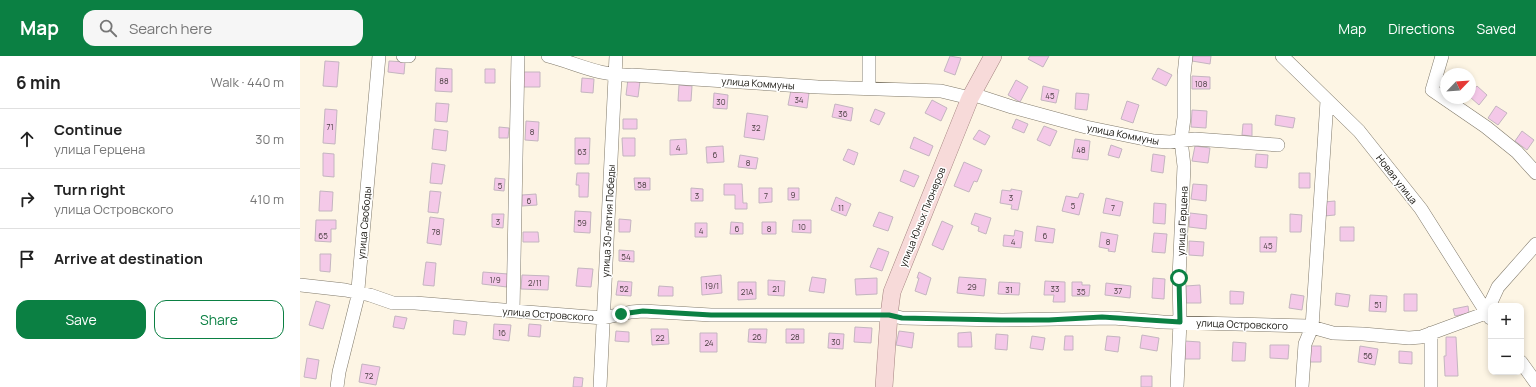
<!DOCTYPE html>
<html lang="en">
<head>
<meta charset="utf-8">
<style>
	body { margin:0; font-family:Manrope,sans-serif; background:#f6f6f6; color:#222 }
	.controls { position:absolute; right:12px; bottom:12px; display:grid; overflow:hidden; border-radius:8px; box-shadow:0 2px 6px #0003 }
	.controls button { width:36px; height:36px; display:grid; place-items:center; padding:0; border:0; border-bottom:1px solid #e0e0e0; background:#fff; color:#222; font:20px sans-serif }
	.compass { position:absolute; left:1140px; top:12px; width:36px; height:36px; border-radius:50%; background:#fff; box-shadow:0 2px 6px #0003; rotate:65deg }
	.stop { position:absolute; width:12px; height:12px; margin:-9px; border:3px solid #0b8043; border-radius:50%; background:#fff }
	.stop.end { background:#0b8043; border-color:#fff; box-shadow:0 1px 4px #0008 }
	.list { margin:0; padding:0; list-style:none }
	h2 { display:flex; justify-content:space-between; align-items:center; height:52px; margin:0; padding:0 16px; font-size:17px }
	h2 small { font-size:13px; font-weight:400; color:#767676 }
	.list li { display:grid; grid-template-columns:26px 1fr auto; gap:12px; align-items:center; box-sizing:border-box; height:60px; padding:0 16px; border-top:1px solid #e0e0e0 }
	.list b { display:block; font-size:15px; white-space:nowrap }
	.list p { margin:0; font-size:13px; white-space:nowrap; color:#767676 }
	.list em { font-size:13px; font-style:normal; color:#767676 }
	.actions { display:flex; gap:8px; padding:12px 16px }
	.actions a { flex:1; padding:9px 0; border:1px solid #0b8043; border-radius:12px; text-align:center; font-size:14px; color:#0b8043 }
	.actions .main { background:#0b8043; color:#fff }
	.icon { flex:none; width:22px; height:22px; fill:none; stroke:currentColor; stroke-width:2; stroke-linecap:round; stroke-linejoin:round }
	.map { position:relative; flex:none; width:1236px; height:331px; overflow:hidden }
	header { display:flex; align-items:center; gap:24px; box-sizing:border-box; height:56px; padding:0 20px; background:#0b8043; color:#fff }
	header strong { font-size:19px }
	nav { display:flex; gap:22px; margin-inline-start:auto; font-size:14px }
	.search { width:280px; height:36px; background:#f6f6f6; display:flex; align-items:center; gap:10px; box-sizing:border-box; padding:0 14px; border-radius:12px; color:#767676; font-size:15px }
	main { display:flex }
	aside { flex:1; background:#fff }
	.map>svg:first-child { display:block }
</style>
</head>
<body>
<header>
<strong>Map</strong>
<div class="search"><svg class="icon" aria-label="search" viewBox="0 0 24 24"><circle cx="10" cy="10" r="6"/><path d="M15 15l6 6"/></svg>Search here</div>
<nav><a>Map</a><a>Directions</a><a>Saved</a></nav>
</header>
<main>
<aside>
<h2>6 min<small>Walk · 440 m</small></h2>
<ul class="list">
<li><svg class="icon" aria-label="ahead" viewBox="0 0 24 24"><path d="M12 20V5M6 11l6-6 6 6"/></svg><div><b>Continue</b><p>улица Герцена</p></div><em>30 m</em></li>
<li><svg class="icon" aria-label="right" viewBox="0 0 24 24"><path d="M7 20v-9h11M14 6l5 5-5 5"/></svg><div><b>Turn right</b><p>улица Островского</p></div><em>410 m</em></li>
<li><svg class="icon" aria-label="arrive" viewBox="0 0 24 24"><path d="M6 21V4h12l-3 4 3 4H6"/></svg><div><b>Arrive at destination</b></div></li>
</ul>
<div class="actions"><a class="main">Save</a><a>Share</a></div>
</aside>
<div class="map">
<svg width="1236" height="331" viewBox="0 0 1236 331">
	<rect width="100%" height="100%" fill="#fdf5e4"/>
	<path fill="#f4c8e8" stroke="#c4b5c0" d="M650 0 661 2 655 19 644 15Z
		M730 0H749L743 11 728 3Z
		M893 0H911L910 8 892 5Z
		M25 5 39 6 37 31 23 30Z
		M89 5 105 6 104 18 88 16Z
		M136 12 152 13V36L135 35Z
		M858 12 872 19 866 30 852 23Z
		M185 13H195V27H185Z
		M222 16H240V31H223Z
		M892 20 910 21V33H892Z
		M282 22 294 23 293 37 281 36Z
		M328 23 340 25 338 41 326 39Z
		M716 24 728 31 720 46 708 39Z
		M379 29 392 30 391 45H378Z
		M743 30 759 34 756 47 741 44Z
		M1177 30 1187 39 1179 49 1170 41V38Z
		M491 34 509 37 507 52 488 49Z
		M414 37 428 39 427 53 413 52Z
		M776 37 789 38 787 54 775 53Z
		M632 44 647 52 641 65 625 57Z
		M827 45 839 49 833 67 821 63Z
		M136 47 149 48 147 66 135 65Z
		M535 48 553 52 551 65 532 61Z
		M1196 50 1207 57 1198 69 1188 62Z
		M25 53 37 54 35 88 23 87Z
		M575 53 585 57 579 69 570 65Z
		M892 54 907 55 906 72 891 71Z
		M447 57 468 60 464 84 444 81Z
		M976 59 995 62 993 72 975 69Z
		M323 63H337V73H323Z
		M716 63 728 68 724 77 712 72Z
		M226 65 239 66 238 85 225 84Z
		M943 68H952V80L942 79Z
		M744 70 757 75 750 90 737 84Z
		M199 71 209 72 208 82H199Z
		M134 73 148 75 146 95 132 93Z
		M679 74 690 80 685 89 673 83Z
		M1222 75 1234 84 1227 94 1215 85Z
		M614 81 633 90 629 100 610 92Z
		M275 82H290L289 108H275Z
		M322 82H335V100H323Z
		M386 83 387 98 370 99V84Z
		M775 83 790 85 788 104 772 102Z
		M811 89 822 93 819 102 808 99Z
		M423 90 424 106 407 107 406 91Z
		M895 90 910 92 908 107 892 105Z
		M548 93 558 97 554 109 543 104Z
		M23 97 34 98V121L23 120Z
		M853 98 865 100 863 117 851 115Z
		M956 98 968 99 967 112 955 111Z
		M440 99 458 102 456 113 438 111Z
		M664 106 682 114 677 126 674 125 669 136 654 130Z
		M132 107 145 109 142 128 130 127Z
		M604 114 619 120 614 131 600 125Z
		M277 117H289L288 141H279V129H276Z
		M999 117H1010V132H999Z
		M195 122 205 123 204 135 194 134Z
		M334 122H350V134H335Z
		M424 128H442L443 147H447V153H435V139H424Z
		M893 128 907 129 906 145 891 143Z
		M391 132 403 133V145H391Z
		M459 132H472V146L459 147Z
		M488 132H499V144H488Z
		M711 133 722 135 718 154 711 153 712 149 700 147 702 134 711 135Z
		M20 135 33 136 32 155H19Z
		M130 135 141 136 138 157 128 156Z
		M780 137 784 138 779 159 762 155 766 140 778 142Z
		M236 138 237 149 222 150V139Z
		M536 141 551 148 546 160 531 154Z
		M806 142 823 146 820 160 803 157Z
		M1035 145V159L1024 160V146Z
		M854 147 866 148 865 168 853 167Z
		M275 155 291 156 290 177 274 176Z
		M579 156 593 161 588 175 573 170Z
		M675 157 691 162 686 178 678 175 679 171 671 168Z
		M890 157 907 159 906 173 889 171Z
		M192 158H204L203 172 192 171Z
		M990 158 1002 159 1001 176H990Z
		M130 161 144 163 141 189 127 187Z
		M319 163 331 164 330 176H319Z
		M16 164H36V173H31V186L15 185Z
		M493 164H511V177L492 176Z
		M642 165 653 170 643 194 632 189Z
		M431 166 443 167V178H430Z
		M462 166H476V178H462Z
		M395 167H407V181H395Z
		M737 170 755 173 753 187 735 185Z
		M1040 171H1054V185H1040Z
		M715 174 723 176 721 192 703 190 704 179 714 180Z
		M223 176H238L239 186H223Z
		M801 176 818 179 815 196 808 195 809 193 799 191Z
		M854 177 867 178 865 197 852 196Z
		M960 181H977L976 196H960Z
		M889 185 904 186 903 200 889 199Z
		M578 192 589 196 582 215 570 211Z
		M319 194 334 195V206L319 205Z
		M20 198H31L30 216 20 215Z
		M126 206 136 207 134 230 123 229Z
		M278 212 293 213 291 231 276 230Z
		M183 216 208 218 207 231 182 228Z
		M619 216 631 222 626 239 615 235 619 222H617Z
		M222 219 249 220 248 234 221 233Z
		M421 219 422 237 402 239 401 221Z
		M512 221 526 223 524 237 509 235Z
		M659 221 686 223 684 240 657 237Z
		M577 222V238L556 239 555 223Z
		M853 222 865 223 864 243 852 242Z
		M468 224 485 225 484 240 468 239Z
		M318 225 332 226 331 240 316 239Z
		M745 225 765 226V246H753L754 239H744Z
		M438 226H456V243L438 244Z
		M699 226 720 227 719 239 698 238Z
		M772 226H782V229H790L789 240H772Z
		M806 227 831 230 830 242 805 239Z
		M900 229 901 247H886V230Z
		M359 230 373 231V240H358Z
		M930 235 944 236 943 248H930Z
		M1036 237 1050 239 1048 251 1035 249Z
		M991 238 1004 240 1002 254 989 252Z
		M1104 238H1117V255H1104Z
		M1070 239 1087 240 1086 256 1069 255Z
		M16 245 30 249 23 273 9 269Z
		M1168 250 1169 257 1155 260 1153 253Z
		M95 260 107 262 104 273 93 271Z
		M154 264 167 266 165 279 153 278Z
		M194 268 211 269 209 285 193 283Z
		M229 268 241 269 240 281 228 280Z
		M555 271 572 272 571 287 554 286Z
		M351 273H368L369 288 352 289Z
		M449 273H467L466 287 448 286Z
		M486 273H504V287H486Z
		M316 275 329 276V286L315 285Z
		M599 275 614 277 612 292 596 289Z
		M671 276 672 291H658V277Z
		M400 277H417V296H400Z
		M529 277 544 278 543 293 528 292Z
		M696 278 708 279 707 294 695 293Z
		M842 279 859 282 857 295 840 292Z
		M732 280 745 282 743 294 730 292Z
		M765 280H773V294H764Z
		M807 280 820 281 818 296 805 294Z
		M1146 281H1156L1158 320H1145L1144 300H1146Z
		M885 285 900 286V303H885Z
		M933 286 946 287 945 305H932Z
		M970 289H989L988 303 970 302Z
		M1010 290H1021V306H1010Z
		M1060 290 1078 293 1075 309 1058 306Z
		M1099 295 1112 296V308L1099 307Z
		M7 302 19 304 16 323 4 321Z
		M62 308 80 311 76 329 59 326Z
		M841 320H852V331H841Z
		M274 321 283 322 282 331H273Z"/>
	<g fill="none" stroke-linecap="round" stroke-linejoin="round">
		<g stroke="#817a6b" stroke-width="14">
			<path id="minor" d="M103 0H109
				M248 0C276 7 301 21 332 19L518 31 641 35 670 42
				M569 0V33
				M982 0 1059 75 1121 153 1190 262
				M1142 0 1132 34 1186 71 1217 96 1236 117
				M672 38 712 51 786 71 854 85 870 86 895 83 978 89
				M0 229 45 234 70 239 93 247H115L303 262 331 256 343 255 411 259H589L602 262 702 264 813 262 863 266 1008 270 1033 277 1063 278 1109 282 1121 281 1186 257 1198 231 1236 188
				M213 255 218 0
				M1131 277V331
				M1221 306 1236 327
				M37 331 39 316 57 244 79 0
				M300 331 316 0
				M877 331 880 266 879 222 884 110 881 84 884 62V19L886 0
				M1002 331 1005 288 1012 271 1027 45"/>
		</g>
		<g stroke="#a48480" stroke-width="18">
			<path id="major" d="M584 331 589 259 592 236 670 42 693 0"/>
		</g>
		<use href="#minor" stroke="#fff" stroke-width="13"/>
		<use href="#major" stroke="#f7dad9" stroke-width="17"/>
	</g>
	<g fill="none" stroke-linecap="round" stroke-linejoin="round">
		<path stroke="#0b8043" stroke-width="5" d="M321 258 343 255 411 259H589L602 262 702 264H749L802 261 880 266 879 222"/>
	</g>
	<g text-anchor="middle" dominant-baseline="central" stroke-width="3" stroke-linejoin="round" paint-order="stroke">
		<g font-size="8" fill="#4c4043">
			<text x="144" y="24">88</text>
			<text x="901" y="27">108</text>
			<text x="750" y="39">45</text>
			<text x="499" y="43">34</text>
			<text x="421" y="45">30</text>
			<text x="543" y="57">36</text>
			<text x="30" y="70">71</text>
			<text x="456" y="71">32</text>
			<text x="232" y="75">8</text>
			<text x="378" y="91">4</text>
			<text x="781" y="93">48</text>
			<text x="282" y="95">63</text>
			<text x="415" y="98">6</text>
			<text x="448" y="106">8</text>
			<text x="342" y="128">58</text>
			<text x="200" y="129">5</text>
			<text x="493" y="138">9</text>
			<text x="397" y="139">3</text>
			<text x="466" y="139">7</text>
			<text x="711" y="141">3</text>
			<text x="229" y="144">6</text>
			<text x="773" y="149">5</text>
			<text x="541" y="151">11</text>
			<text x="813" y="151">7</text>
			<text x="198" y="165">3</text>
			<text x="282" y="166">59</text>
			<text x="502" y="170">10</text>
			<text x="437" y="172">6</text>
			<text x="469" y="172">8</text>
			<text x="401" y="174">4</text>
			<text x="136" y="175">78</text>
			<text x="23" y="179">65</text>
			<text x="745" y="179">6</text>
			<text x="713" y="185">4</text>
			<text x="808" y="185">8</text>
			<text x="968" y="189">45</text>
			<text x="326" y="200">54</text>
			<text x="195" y="223">1/9</text>
			<text x="235" y="226">2/11</text>
			<text x="412" y="229">19/1</text>
			<text x="672" y="230">29</text>
			<text x="324" y="232">52</text>
			<text x="476" y="232">21</text>
			<text x="755" y="232">33</text>
			<text x="709" y="233">31</text>
			<text x="818" y="234">37</text>
			<text x="447" y="235">21А</text>
			<text x="781" y="235">35</text>
			<text x="1078" y="248">51</text>
			<text x="202" y="276">16</text>
			<text x="457" y="280">26</text>
			<text x="495" y="280">28</text>
			<text x="360" y="281">22</text>
			<text x="536" y="285">30</text>
			<text x="409" y="286">24</text>
			<text x="1068" y="299">56</text>
			<text x="69" y="319">72</text>
		</g>
		<g font-size="10" fill="#14120c" stroke="#fff">
			<text transform="translate(458 27) rotate(4)">улица Коммуны</text>
			<text transform="translate(823 78) rotate(11)">улица Коммуны</text>
			<text transform="translate(1097 123) rotate(52)">Новая улица</text>
			<text transform="translate(622 161) rotate(-68)">улица Юных Пионеров</text>
			<text transform="translate(308 165) rotate(-87)">улица 30-летия Победы</text>
			<text transform="translate(882 165) rotate(-87)">улица Герцена</text>
			<text transform="translate(64 167) rotate(-85)">улица Свободы</text>
			<text transform="translate(248 258) rotate(4)">улица Островского</text>
			<text transform="translate(942 268) rotate(2)">улица Островского</text>
		</g>
	</g>
</svg>
<div class="controls">
<button>+</button>
<button>−</button>
</div>
<svg class="compass" viewBox="-18 -18 36 36"><path d="M0-13l5 13h-10z" fill="#e53935"/><path d="M0 13l5-13h-10z" fill="#767676"/></svg>
<div class="stop" style="left:879px;top:222px"></div>
<div class="stop end" style="left:321px;top:258px"></div>
</div>
</main>
</body>
</html>
